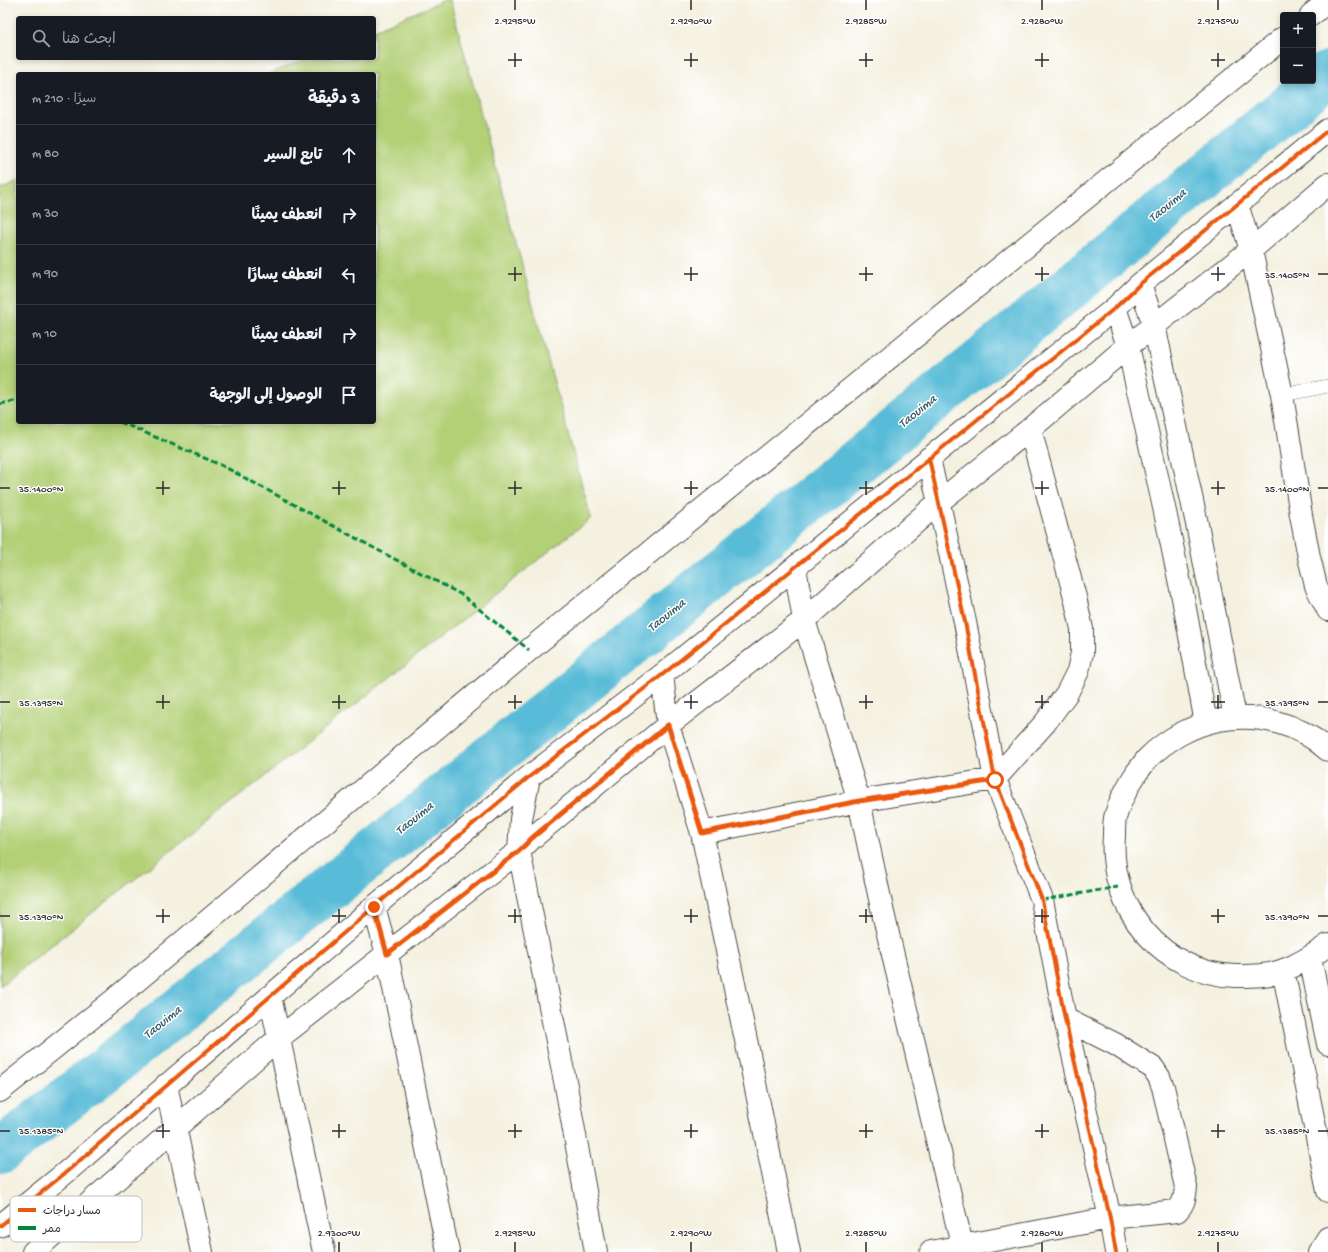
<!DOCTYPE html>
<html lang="ar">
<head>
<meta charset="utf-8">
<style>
	body { margin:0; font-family:"Gochi Hand","Playpen Sans Arabic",sans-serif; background:#242831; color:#f1f3f6; direction:rtl }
	.controls { position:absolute; right:12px; top:12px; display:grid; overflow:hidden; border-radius:4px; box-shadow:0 2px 6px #0003 }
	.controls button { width:36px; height:36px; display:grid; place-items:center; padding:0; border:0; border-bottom:1px solid #363941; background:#171b24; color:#f1f3f6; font:20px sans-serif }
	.stop { position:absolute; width:12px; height:12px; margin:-9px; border:3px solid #ea580c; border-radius:50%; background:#fff }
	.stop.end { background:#ea580c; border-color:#fff; box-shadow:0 1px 4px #0008 }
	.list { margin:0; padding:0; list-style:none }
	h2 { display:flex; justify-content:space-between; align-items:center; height:52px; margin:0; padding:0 16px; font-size:17px }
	h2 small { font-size:13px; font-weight:400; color:#9ea1a6 }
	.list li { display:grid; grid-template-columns:26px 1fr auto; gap:12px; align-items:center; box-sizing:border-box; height:60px; padding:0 16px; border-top:1px solid #363941 }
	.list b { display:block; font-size:15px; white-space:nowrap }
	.list em { font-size:13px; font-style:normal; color:#9ea1a6 }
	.icon { flex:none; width:22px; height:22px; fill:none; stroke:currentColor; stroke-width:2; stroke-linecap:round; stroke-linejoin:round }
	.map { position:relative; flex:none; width:1328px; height:1252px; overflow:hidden; direction:ltr }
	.search { position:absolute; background:#171b24; box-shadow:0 2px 6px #0003; left:16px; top:16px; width:360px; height:44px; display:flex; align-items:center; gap:10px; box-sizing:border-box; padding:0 14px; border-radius:4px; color:#9ea1a6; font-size:15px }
	.panel { position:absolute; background:#171b24; box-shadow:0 2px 6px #0003; left:16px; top:72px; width:360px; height:352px; border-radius:4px; direction:rtl }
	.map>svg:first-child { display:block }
</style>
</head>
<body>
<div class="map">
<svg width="1328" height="1252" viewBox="0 0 1328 1252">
	<rect width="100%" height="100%" fill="#fff"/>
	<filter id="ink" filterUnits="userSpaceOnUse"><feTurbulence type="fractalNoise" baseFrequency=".025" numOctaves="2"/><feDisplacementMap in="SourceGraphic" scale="8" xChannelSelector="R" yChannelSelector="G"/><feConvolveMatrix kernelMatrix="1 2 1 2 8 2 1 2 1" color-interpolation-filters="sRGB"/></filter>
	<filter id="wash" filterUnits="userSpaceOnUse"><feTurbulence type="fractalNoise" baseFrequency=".012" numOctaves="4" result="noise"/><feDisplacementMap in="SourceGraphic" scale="16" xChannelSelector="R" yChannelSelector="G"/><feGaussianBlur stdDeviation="0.9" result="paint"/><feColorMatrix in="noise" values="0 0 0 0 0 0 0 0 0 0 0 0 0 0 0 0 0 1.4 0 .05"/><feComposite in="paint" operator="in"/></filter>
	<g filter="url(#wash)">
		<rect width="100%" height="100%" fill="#f4f1e0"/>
		<path fill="#b3d077" stroke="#6f7e51" d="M445 0H450L591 518 0 986V188L18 180V422H374V74H269L307 58H374V30Z"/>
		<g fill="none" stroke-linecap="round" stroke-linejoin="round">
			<path stroke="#58bbd7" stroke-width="46" d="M0 1151 121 1057 958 380 1328 74"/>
		</g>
	</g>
	<g filter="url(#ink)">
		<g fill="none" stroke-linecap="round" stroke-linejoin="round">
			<g stroke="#494946" stroke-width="14">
				<path id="lane" d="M1282 395 1328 386"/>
			</g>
			<g stroke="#494946" stroke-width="24">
				<path id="street" d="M1311 15 1328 1
					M1237 204 1251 250 1282 395 1301 515 1309 557 1316 586 1328 610
					M1140 284 1154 325 1197 524 1235 717
					M1115 308 1128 346 1165 512 1183 598 1206 723
					M929 458 965 622 995 779 1042 900 1065 1019 1110 1218 1116 1252
					M795 568 804 620 859 801 883 913 962 1245
					M662 675 668 725 702 833 750 1059 789 1252
					M1328 750C1298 723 1258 713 1219 720 1193 725 1167 739 1148 758 1144 762 1141 768 1137 772 1128 786 1119 802 1115 818 1114 824 1114 831 1114 836 1108 909 1163 974 1236 976 1252 976 1269 976 1284 970 1300 964 1314 955 1328 945
					M529 777 521 819 519 851 566 1086 596 1252
					M702 833 859 801 995 779 1045 723 1067 693 1078 671 1082 653V629L1075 597 1030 429
					M374 907 387 954 448 1252
					M1310 958 1328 1044
					M1283 970 1328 1191
					M270 996 324 1252
					M166 1085 202 1252
					M0 1091 115 999 529 650 1283 38
					M0 1226 64 1174 374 907 529 777 662 675 1115 308 1140 284 1328 130
					M33 1252 279 1038 519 851 532 838 668 725 804 620 939 502 1030 429 1128 346 1251 250 1328 184
					M931 1252 1110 1218 1177 1211C1184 1204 1185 1197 1186 1187L1163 1087 1159 1077 1153 1068 1115 1044 1065 1019
					M1319 1252 1328 1238"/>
			</g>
			<use href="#lane" stroke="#fff" stroke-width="13"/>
			<use href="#street" stroke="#fff" stroke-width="22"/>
			<path stroke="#00873e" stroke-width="3" stroke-dasharray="6 3" stroke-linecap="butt" d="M0 404 18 400
				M120 422 223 466 374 548 462 595 529 650
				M1042 900 1118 887"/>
			<g stroke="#fff" stroke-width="6">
				<path id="cycleway" d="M929 458 965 622 995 779 1042 900 1065 1019 1110 1218 1116 1252
					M0 1226 64 1174 374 907 529 777 662 675 1115 308 1140 284 1328 130"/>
			</g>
			<use href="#cycleway" stroke="#e8590c" stroke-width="4"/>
		</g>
	</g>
	<g fill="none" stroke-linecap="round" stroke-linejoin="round" filter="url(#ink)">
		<path stroke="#ea580c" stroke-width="5" d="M374 907 387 954 519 851 532 838 668 725 702 833 859 801 995 780"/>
	</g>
	<path fill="none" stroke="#2b2b2b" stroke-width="1.5" d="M515 0V10M691 0V10M866 0V10M1042 0V10M1218 0V10M515 53V67M691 53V67M866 53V67M1042 53V67M1218 53V67M508 60H522M684 60H698M859 60H873M1035 60H1049M1211 60H1225M515 267V281M691 267V281M866 267V281M1042 267V281M1218 267V281M508 274H522M684 274H698M859 274H873M1035 274H1049M1211 274H1225M1318 274H1328M163 481V495M339 481V495M515 481V495M691 481V495M866 481V495M1042 481V495M1218 481V495M0 488H10M156 488H170M332 488H346M508 488H522M684 488H698M859 488H873M1035 488H1049M1211 488H1225M1318 488H1328M163 695V709M339 695V709M515 695V709M691 695V709M866 695V709M1042 695V709M1218 695V709M0 702H10M156 702H170M332 702H346M508 702H522M684 702H698M859 702H873M1035 702H1049M1211 702H1225M1318 702H1328M163 909V923M339 909V923M515 909V923M691 909V923M866 909V923M1042 909V923M1218 909V923M0 916H10M156 916H170M332 916H346M508 916H522M684 916H698M859 916H873M1035 916H1049M1211 916H1225M1318 916H1328M163 1124V1138M339 1124V1138M515 1124V1138M691 1124V1138M866 1124V1138M1042 1124V1138M1218 1124V1138M0 1131H10M156 1131H170M332 1131H346M508 1131H522M684 1131H698M859 1131H873M1035 1131H1049M1211 1131H1225M1318 1131H1328M339 1242V1252M515 1242V1252M691 1242V1252M866 1242V1252M1042 1242V1252M1218 1242V1252"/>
	<g text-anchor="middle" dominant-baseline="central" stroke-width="3" stroke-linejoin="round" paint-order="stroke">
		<g font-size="13" font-style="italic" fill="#3b5d67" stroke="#fff">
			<text transform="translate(1168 206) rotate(-40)">Taouima</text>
			<text transform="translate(918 412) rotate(-39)">Taouima</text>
			<text transform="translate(667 616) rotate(-39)">Taouima</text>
			<text transform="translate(415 819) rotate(-39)">Taouima</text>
			<text transform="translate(163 1023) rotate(-39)">Taouima</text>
		</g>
	</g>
	<rect x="10" y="1196" width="132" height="46" rx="6" fill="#fff" stroke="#bfbfbf" stroke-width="1"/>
	<rect x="18" y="1208" width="18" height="4" fill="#e8590c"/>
	<rect x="18" y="1226" width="18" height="4" fill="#00873e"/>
	<g font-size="11" fill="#2b2b2b">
		<text x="43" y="1214">مسار دراجات</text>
		<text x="43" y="1232">ممر</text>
	</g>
	<g font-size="10" text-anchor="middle" fill="#2b2b2b" stroke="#fff" stroke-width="3" stroke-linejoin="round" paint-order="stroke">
		<text x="515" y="24">2.9295°W</text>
		<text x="691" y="24">2.9290°W</text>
		<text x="866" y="24">2.9285°W</text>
		<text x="1042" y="24">2.9280°W</text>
		<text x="1218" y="24">2.9275°W</text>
		<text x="1287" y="278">35.1405°N</text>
		<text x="41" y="492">35.1400°N</text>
		<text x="1287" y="492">35.1400°N</text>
		<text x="41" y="706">35.1395°N</text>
		<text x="1287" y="706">35.1395°N</text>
		<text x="41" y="920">35.1390°N</text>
		<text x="1287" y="920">35.1390°N</text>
		<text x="41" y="1134">35.1385°N</text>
		<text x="1287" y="1134">35.1385°N</text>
		<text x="339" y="1236">2.9300°W</text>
		<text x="515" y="1236">2.9295°W</text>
		<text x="691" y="1236">2.9290°W</text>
		<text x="866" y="1236">2.9285°W</text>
		<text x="1042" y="1236">2.9280°W</text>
		<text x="1218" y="1236">2.9275°W</text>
	</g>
</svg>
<div class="controls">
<button>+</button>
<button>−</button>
</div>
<div class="stop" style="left:995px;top:780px"></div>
<div class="stop end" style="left:374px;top:907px"></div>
<div class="search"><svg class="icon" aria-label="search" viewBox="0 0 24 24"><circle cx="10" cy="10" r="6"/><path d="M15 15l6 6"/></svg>ابحث هنا</div>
<section class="panel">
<h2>3 دقيقة<small>سيرًا · 210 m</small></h2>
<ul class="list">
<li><svg class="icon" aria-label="ahead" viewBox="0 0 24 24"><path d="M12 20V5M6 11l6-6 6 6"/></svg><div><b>تابع السير</b></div><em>80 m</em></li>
<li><svg class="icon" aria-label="right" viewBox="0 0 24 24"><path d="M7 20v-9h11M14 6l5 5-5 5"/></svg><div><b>انعطف يمينًا</b></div><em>30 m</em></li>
<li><svg class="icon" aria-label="left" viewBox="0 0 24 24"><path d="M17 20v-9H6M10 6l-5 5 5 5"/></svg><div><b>انعطف يسارًا</b></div><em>90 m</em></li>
<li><svg class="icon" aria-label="right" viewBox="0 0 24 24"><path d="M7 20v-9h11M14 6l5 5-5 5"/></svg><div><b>انعطف يمينًا</b></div><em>10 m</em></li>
<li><svg class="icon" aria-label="arrive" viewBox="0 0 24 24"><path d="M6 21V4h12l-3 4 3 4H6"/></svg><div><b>الوصول إلى الوجهة</b></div></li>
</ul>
</section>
</div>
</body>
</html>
